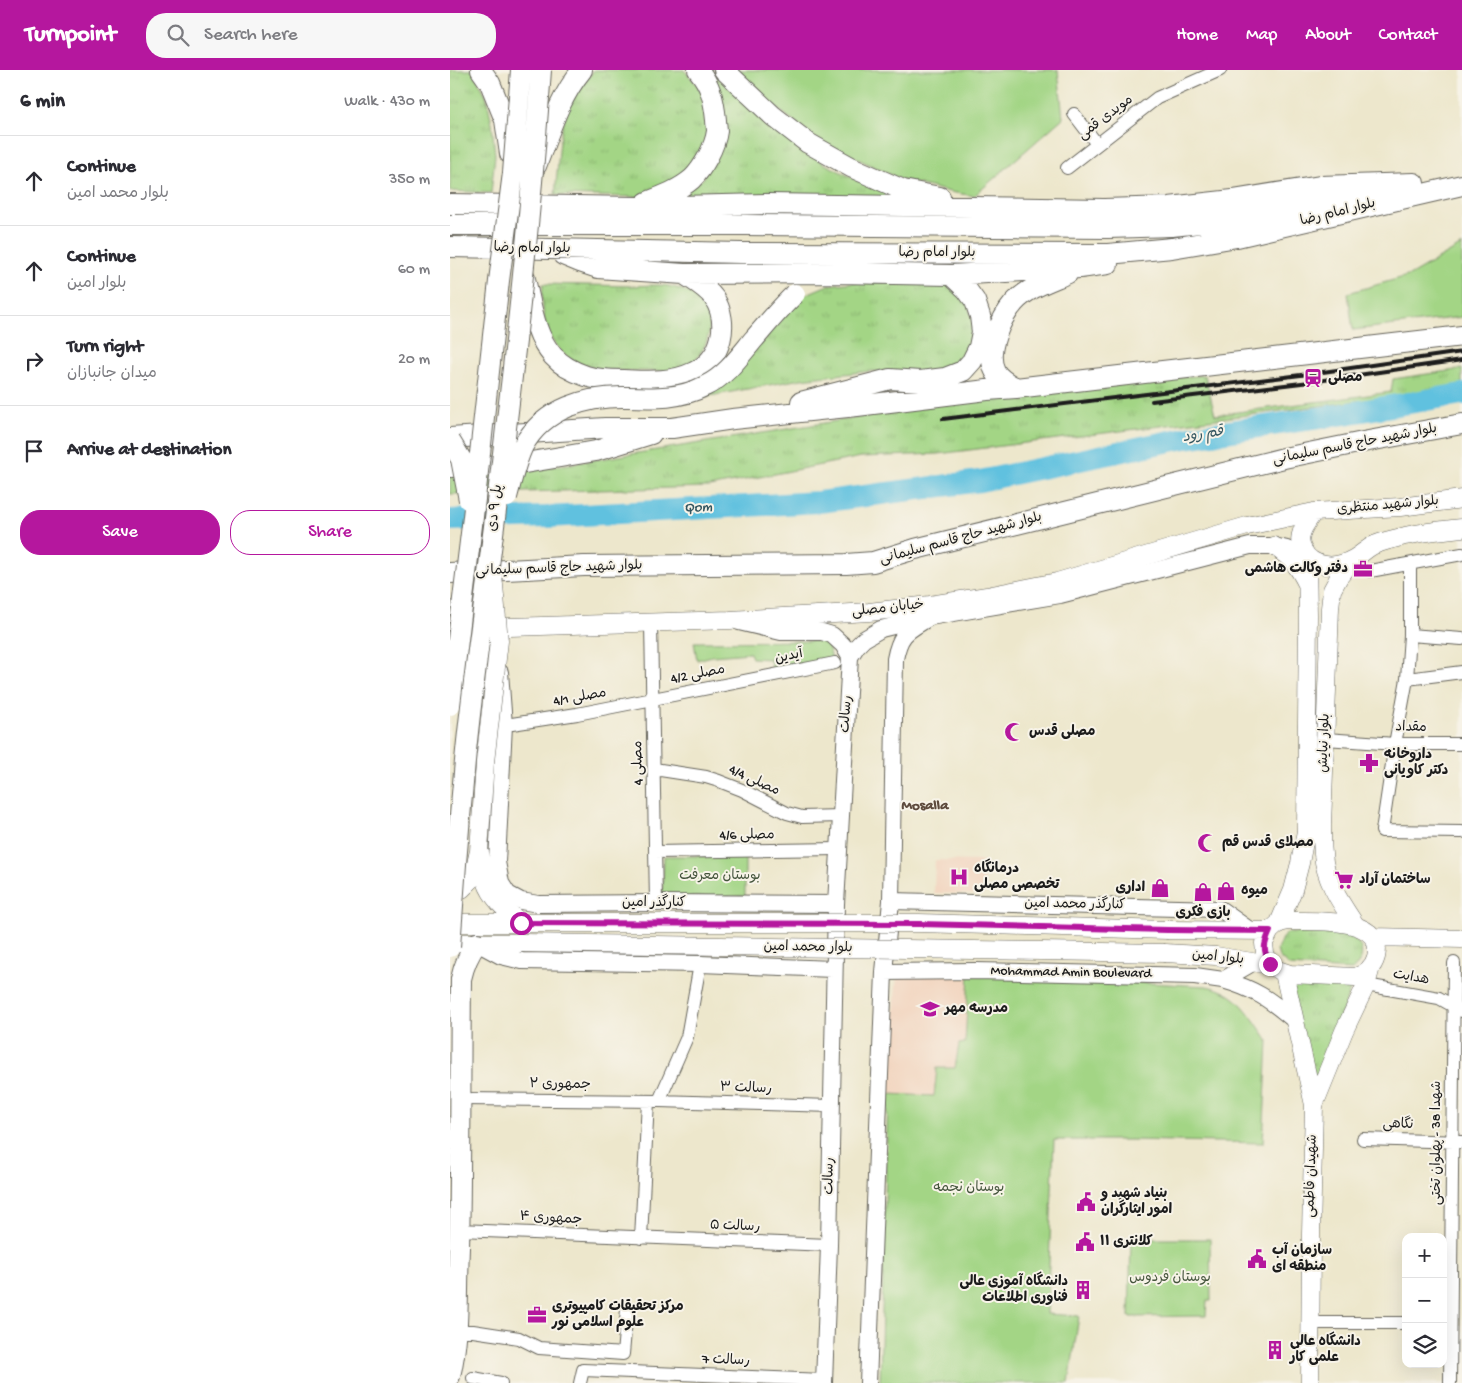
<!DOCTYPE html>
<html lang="en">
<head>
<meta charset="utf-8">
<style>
	body { margin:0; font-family:"Gochi Hand","Playpen Sans Arabic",sans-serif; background:#f7f7f7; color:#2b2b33 }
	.controls { position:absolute; right:15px; bottom:15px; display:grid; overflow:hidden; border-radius:10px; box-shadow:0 5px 20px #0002 }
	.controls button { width:45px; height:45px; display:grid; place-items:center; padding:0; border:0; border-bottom:1px solid #e1e1e2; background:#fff; color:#2b2b33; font:25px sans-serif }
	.stop { position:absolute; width:15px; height:15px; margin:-11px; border:4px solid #b5179e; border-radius:50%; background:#fff }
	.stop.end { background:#b5179e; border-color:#fff; box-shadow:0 1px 5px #0008 }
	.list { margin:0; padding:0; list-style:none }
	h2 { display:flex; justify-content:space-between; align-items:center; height:65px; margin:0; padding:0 20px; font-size:21px }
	h2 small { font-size:16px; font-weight:400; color:#7c7c81 }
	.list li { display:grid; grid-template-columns:32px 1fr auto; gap:15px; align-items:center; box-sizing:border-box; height:90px; padding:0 20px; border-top:1px solid #e1e1e2 }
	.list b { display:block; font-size:19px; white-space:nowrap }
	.list p { margin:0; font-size:16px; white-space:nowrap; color:#7c7c81 }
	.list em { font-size:16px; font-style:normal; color:#7c7c81 }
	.actions { display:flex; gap:10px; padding:15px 20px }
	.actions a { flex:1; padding:11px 0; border:1px solid #b5179e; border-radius:20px; text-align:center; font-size:18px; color:#b5179e }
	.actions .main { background:#b5179e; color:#fff }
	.icon { flex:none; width:28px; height:28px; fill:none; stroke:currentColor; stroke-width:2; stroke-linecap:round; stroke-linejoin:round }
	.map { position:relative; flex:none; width:1012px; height:1313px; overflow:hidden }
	header { display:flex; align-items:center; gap:30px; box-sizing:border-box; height:70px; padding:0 25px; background:#b5179e; color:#fff }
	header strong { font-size:24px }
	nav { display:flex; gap:28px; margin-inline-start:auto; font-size:18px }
	.search { width:350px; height:45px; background:#f7f7f7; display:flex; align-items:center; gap:12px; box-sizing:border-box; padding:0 18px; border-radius:20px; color:#7c7c81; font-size:19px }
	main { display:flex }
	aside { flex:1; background:#fff }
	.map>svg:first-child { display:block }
</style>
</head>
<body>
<header>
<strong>Turnpoint</strong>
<div class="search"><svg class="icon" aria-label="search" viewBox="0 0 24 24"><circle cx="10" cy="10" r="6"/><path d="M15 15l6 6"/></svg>Search here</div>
<nav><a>Home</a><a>Map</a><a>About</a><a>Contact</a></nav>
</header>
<main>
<aside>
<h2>6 min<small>Walk · 430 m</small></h2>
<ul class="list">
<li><svg class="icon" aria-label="ahead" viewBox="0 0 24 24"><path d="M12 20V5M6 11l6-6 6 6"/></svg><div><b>Continue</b><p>بلوار محمد امین</p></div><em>350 m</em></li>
<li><svg class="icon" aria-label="ahead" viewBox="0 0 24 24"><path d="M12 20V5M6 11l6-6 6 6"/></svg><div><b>Continue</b><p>بلوار امین</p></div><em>60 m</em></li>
<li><svg class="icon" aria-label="right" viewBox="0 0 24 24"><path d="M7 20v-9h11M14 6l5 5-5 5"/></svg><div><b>Turn right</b><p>میدان جانبازان</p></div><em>20 m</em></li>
<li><svg class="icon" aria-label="arrive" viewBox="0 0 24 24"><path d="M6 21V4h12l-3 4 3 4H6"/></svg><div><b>Arrive at destination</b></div></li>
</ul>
<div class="actions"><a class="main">Save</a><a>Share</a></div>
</aside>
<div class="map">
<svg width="1012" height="1313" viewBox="0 0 1012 1313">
	<defs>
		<pattern id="grass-tufts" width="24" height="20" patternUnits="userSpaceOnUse" patternTransform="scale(1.25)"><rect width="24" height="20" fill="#a3d585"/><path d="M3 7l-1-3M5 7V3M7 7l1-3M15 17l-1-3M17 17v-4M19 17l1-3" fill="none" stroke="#8cb672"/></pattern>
	</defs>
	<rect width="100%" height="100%" fill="#f7f3e8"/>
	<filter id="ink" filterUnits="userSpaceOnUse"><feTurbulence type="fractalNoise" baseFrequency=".02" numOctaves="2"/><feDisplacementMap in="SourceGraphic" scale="10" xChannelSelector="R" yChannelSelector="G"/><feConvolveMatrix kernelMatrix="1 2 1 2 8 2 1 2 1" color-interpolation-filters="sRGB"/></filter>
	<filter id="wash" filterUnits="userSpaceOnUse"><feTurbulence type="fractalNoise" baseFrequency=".0096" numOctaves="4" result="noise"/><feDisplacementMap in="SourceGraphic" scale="20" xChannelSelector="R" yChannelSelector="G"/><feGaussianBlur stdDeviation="1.12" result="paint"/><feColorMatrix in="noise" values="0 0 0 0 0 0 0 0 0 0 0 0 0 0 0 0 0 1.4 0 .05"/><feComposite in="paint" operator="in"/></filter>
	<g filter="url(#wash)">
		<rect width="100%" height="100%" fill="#ede7cc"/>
		<path fill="#f2d4be" d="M485 790 535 791 534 825 484 823Z
			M447 902 519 904 515 974H509L505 998 484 1027 438 1024Z"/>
		<path fill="url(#grass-tufts)" stroke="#607850" d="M0 0H22L36 25 42 53 45 85 41 123 0 121Z
			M144 0H234L250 18 257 37 258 59 254 77 231 109 209 121 187 127 105 125 110 70 114 50 121 31Z
			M261 1 310 46 373 93 421 117 456 129 221 132 254 108Z
			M405 212 491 213 504 218 516 228 526 260 512 296 469 303 421 301 351 309 255 327 275 314 352 226 378 215Z
			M93 214C122 215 152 215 181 216 193 216 207 214 218 216 228 218 242 222 249 230 265 245 261 269 249 285 247 288 244 291 241 293 228 303 202 301 186 301 170 300 152 301 137 296 98 285 90 249 93 214Z
			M1012 299V318L488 384 411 387 259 417 0 424V405L76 401 486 335 755 305 765 345 941 322 943 309Z
			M837 863 897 864C914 873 917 888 902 900L839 896 829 887 827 880 832 868Z
			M837 912 901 916 867 1016Z"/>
		<path fill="#a3d585" stroke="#607850" d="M284 0H608L613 48 524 126 500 122 452 110 368 70 323 35Z
			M1012 175V247L903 260 898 223 961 205Z
			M376 571 382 588 322 603 320 589 302 588 300 583 262 586 247 590 244 572Z
			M214 786H295V826L212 828Z
			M519 904 756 916C790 922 799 945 818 970L813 1073 683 1070H604L597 1244 629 1246 619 1313H430L438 1024 484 1026 487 998H505L509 974 515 973Z
			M681 1169H760L761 1231H757L756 1246 679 1247Z"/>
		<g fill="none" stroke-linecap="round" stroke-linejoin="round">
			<path stroke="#60c1df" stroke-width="22" d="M0 450 97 447 369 432 530 411 735 368 882 346 1012 324"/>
		</g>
	</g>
	<g filter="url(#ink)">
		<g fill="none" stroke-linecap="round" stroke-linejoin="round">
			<g stroke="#65635a" stroke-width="14">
				<path id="minor" d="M624 44 647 74
					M617 98 707 28 770 0
					M960 494V565L957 609 945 674 932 761 1012 762
					M920 501 1012 484
					M201 553 206 833
					M960 565 1012 569
					M957 609 1012 602
					M62 654 127 644 385 593
					M876 669 945 674H1012
					M204 699 256 707 269 711 292 720 337 743 352 747 391 746
					M205 782 389 779
					M911 911 916 915 989 928 1012 941
					M10 1029 209 1031 382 1036
					M209 1031 237 967 250 894
					M913 1069 1012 1072
					M9 1160 379 1175
					M191 1168 198 1031
					M860 1253H956
					M6 1261H23L69 1268 89 1278 173 1284 177 1239
					M23 1308 51 1313
					M130 1313 133 1300 374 1310
					M1000 1313 1004 893"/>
			</g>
			<g stroke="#65635a" stroke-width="18">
				<path id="tertiary" d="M289 552 331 562H372L382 565 393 575 400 587 386 834 379 1175 374 1313
					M400 587 407 576 414 569 431 559 480 547 610 525 800 476H824L837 479
					M50 602 54 655 47 792 51 813 58 824 71 831 88 834 206 833 386 834
					M441 831 770 839 801 861
					M27 873 51 886 72 891 250 894 383 899
					M434 902 525 901 745 906 773 910 804 892
					M773 910C805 919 819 929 844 950
					M418 1313 434 902 441 831 445 589C450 562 458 561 480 547"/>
			</g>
			<g stroke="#65635a" stroke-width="19">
				<path id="secondary" d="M864 442C856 453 845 466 853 480 862 498 886 499 903 489 909 486 915 480 922 476 931 471 945 469 955 466 973 462 993 460 1012 458
					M824 476C842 489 847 494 857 514
					M903 490 889 507 882 520 880 538 872 756C872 765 872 775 873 784 875 811 891 833 906 856
					M0 559 280 550 419 542 480 535 537 526 607 512 797 456 864 442 950 437 1012 429
					M30 783C32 792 33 802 36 811 42 829 57 841 71 853
					M0 822 12 819 20 811 24 802 29 781 35 692
					M839 851C863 852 936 845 926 887 923 898 915 904 905 907L840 904 828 900 820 895 815 883 814 873 820 861 829 853Z
					M0 853H71
					M829 853 843 820 850 793 856 761 858 545 857 487
					M718 860 820 861
					M923 867 1012 869
					M0 873H72
					M715 883 766 886 820 895
					M834 903 864 1035 861 1164 860 1313
					M864 1035 894 961 916 915 921 897"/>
			</g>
			<g stroke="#65635a" stroke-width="22">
				<path id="primary" d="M31 0 40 13 55 50 60 84
					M274 0 323 46 358 73 401 97 453 120 490 127
					M86 96C99 63 109 28 132 0
					M197 132C213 126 229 120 242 109 253 98 265 77 267 61 267 58 266 53 266 50 264 31 261 15 248 0
					M0 134 184 137 317 134 654 139 719 137 783 130 870 116 964 113
					M0 155H294L658 158 722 156 786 149 932 119
					M0 177 292 183 658 184 722 178 787 167 1012 115
					M113 185 130 192 148 198 234 204 387 203 501 205 630 198 658 194
					M74 205C81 232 84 265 103 286 111 295 124 302 136 306 148 310 161 310 173 310 197 311 222 313 244 302 272 289 280 253 264 228 257 218 244 211 234 204
					M566 318C559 314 549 309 545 301 535 282 551 248 564 233 577 218 600 211 618 203
					M351 332 440 309 470 311 495 308 513 301 522 291 529 277 532 262 530 246 525 231 517 220 501 205
					M0 368 155 358H222L283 349 407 336 537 320 566 318 1012 266
					M0 397 63 395 146 381 201 364
					M0 503 134 496 396 494 423 492 465 479 591 448 834 388 913 372 1012 354
					M0 1306C10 1265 7 1221 9 1178 11 1088 10 998 11 909 14 895 18 885 27 873"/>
			</g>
			<use href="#minor" stroke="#fff" stroke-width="12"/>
			<use href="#tertiary" stroke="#fff" stroke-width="16"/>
			<use href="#secondary" stroke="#fff" stroke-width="18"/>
			<use href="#primary" stroke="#fff" stroke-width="20"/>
			<path stroke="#1c1c1c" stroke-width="4" d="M702 331 860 312 1012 290
				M493 349 859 304 1012 282"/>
			<g stroke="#65635a" stroke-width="19" stroke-linecap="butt">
				<path id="secondary-bridge" d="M35 692 49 571 43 504
					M71 853H469L718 860
					M72 873 715 883"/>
			</g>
			<g stroke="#65635a" stroke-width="22" stroke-linecap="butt">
				<path id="primary-bridge" d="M0 371 11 389 19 430
					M57 427C61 412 66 390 73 376 94 338 137 326 177 327 205 328 230 329 255 316 276 306 289 287 304 269 317 254 330 238 345 224
					M0 635 23 447 49 211 63 103 71 0
					M0 877C4 815 9 753 15 691 22 618 33 545 42 472 62 315 80 158 91 0"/>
			</g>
			<use href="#secondary-bridge" stroke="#fff" stroke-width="18"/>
			<use href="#primary-bridge" stroke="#fff" stroke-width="20"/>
		</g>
	</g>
	<g fill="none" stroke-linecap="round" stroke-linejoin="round" filter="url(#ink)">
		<path stroke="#b5179e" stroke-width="6" d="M71 853 469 854 718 860 820 861C813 877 813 879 820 894"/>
	</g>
	<defs>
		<g id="station-bare" transform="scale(1.5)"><path d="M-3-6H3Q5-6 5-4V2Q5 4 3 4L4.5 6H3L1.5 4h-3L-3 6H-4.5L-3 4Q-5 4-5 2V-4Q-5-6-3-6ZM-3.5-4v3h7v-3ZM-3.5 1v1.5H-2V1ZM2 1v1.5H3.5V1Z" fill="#b5179e" stroke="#f7f3e8" stroke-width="2.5" paint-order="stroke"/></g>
		<g id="office-bare" transform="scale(1.5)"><path d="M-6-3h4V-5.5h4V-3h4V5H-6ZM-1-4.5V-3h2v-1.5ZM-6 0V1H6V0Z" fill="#b5179e" stroke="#f7f3e8" stroke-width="2.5" paint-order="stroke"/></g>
		<g id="mosque-bare" transform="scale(1.5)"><path d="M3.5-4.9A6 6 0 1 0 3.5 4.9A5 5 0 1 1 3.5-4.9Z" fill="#b5179e" stroke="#f7f3e8" stroke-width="2.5" paint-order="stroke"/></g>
		<g id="pharmacy-bare" transform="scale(1.5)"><path d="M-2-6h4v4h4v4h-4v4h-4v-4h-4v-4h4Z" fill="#b5179e" stroke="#f7f3e8" stroke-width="2.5" paint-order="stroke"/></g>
		<g id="hospital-bare" transform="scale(1.5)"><path d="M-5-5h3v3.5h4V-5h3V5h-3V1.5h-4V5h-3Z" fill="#b5179e" stroke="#f7f3e8" stroke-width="2.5" paint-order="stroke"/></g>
		<g id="supermarket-bare" transform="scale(1.5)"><path d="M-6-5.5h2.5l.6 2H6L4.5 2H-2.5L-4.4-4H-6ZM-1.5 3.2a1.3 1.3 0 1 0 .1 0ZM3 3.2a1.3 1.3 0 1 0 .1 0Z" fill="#b5179e" stroke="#f7f3e8" stroke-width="2.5" paint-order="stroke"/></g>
		<g id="shop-bare" transform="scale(1.5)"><path d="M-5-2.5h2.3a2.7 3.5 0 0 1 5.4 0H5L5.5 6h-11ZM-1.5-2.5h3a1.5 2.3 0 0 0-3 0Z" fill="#b5179e" stroke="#f7f3e8" stroke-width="2.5" paint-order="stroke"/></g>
		<g id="school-bare" transform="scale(1.5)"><path d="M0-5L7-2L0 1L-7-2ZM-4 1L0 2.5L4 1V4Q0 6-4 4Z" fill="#b5179e" stroke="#f7f3e8" stroke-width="2.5" paint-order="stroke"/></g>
		<g id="civic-bare" transform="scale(1.5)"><path d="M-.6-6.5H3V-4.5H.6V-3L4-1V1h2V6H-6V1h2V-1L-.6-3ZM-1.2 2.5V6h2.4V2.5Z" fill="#b5179e" stroke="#f7f3e8" stroke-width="2.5" paint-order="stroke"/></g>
		<g id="building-bare" transform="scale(1.5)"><path d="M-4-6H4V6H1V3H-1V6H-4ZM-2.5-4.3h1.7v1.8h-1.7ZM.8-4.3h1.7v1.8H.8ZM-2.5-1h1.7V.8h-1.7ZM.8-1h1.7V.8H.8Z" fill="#b5179e" stroke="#f7f3e8" stroke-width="2.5" paint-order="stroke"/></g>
	</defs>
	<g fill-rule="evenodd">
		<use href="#station-bare" x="863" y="308"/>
		<use href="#office-bare" x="913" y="499"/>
		<use href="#mosque-bare" x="564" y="662"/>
		<use href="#pharmacy-bare" x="919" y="693"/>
		<use href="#mosque-bare" x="757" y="773"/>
		<use href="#hospital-bare" x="509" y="807"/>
		<use href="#supermarket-bare" x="894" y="810"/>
		<use href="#shop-bare" x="710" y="818"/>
		<use href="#shop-bare" x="776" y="821"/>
		<use href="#shop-bare" x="753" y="822"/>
		<use href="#school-bare" x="480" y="939"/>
		<use href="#civic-bare" x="636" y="1132"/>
		<use href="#civic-bare" x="635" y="1172"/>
		<use href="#civic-bare" x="807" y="1189"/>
		<use href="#building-bare" x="633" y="1220"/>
		<use href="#office-bare" x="87" y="1245"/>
		<use href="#building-bare" x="825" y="1280"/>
	</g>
	<g text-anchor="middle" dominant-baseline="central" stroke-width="4" stroke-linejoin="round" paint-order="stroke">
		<g font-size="14" fill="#1c1c1c" stroke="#f7f3e8">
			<text transform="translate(656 48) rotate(-37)">مویدی قمی</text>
			<text transform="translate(888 143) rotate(-14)">بلوار امام رضا</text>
			<text transform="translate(82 179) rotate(1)">بلوار امام رضا</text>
			<text x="487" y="183">بلوار امام رضا</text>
			<text transform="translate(905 375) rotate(-11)">بلوار شهید حاج قاسم سلیمانی</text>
			<text transform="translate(938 436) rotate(-5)">بلوار شهید منتظری</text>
			<text transform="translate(46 438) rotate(-83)">پل ۹ دی</text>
			<text transform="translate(511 469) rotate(-15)">بلوار شهید حاج قاسم سلیمانی</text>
			<text transform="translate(109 499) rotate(-2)">بلوار شهید حاج قاسم سلیمانی</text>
			<text transform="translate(438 539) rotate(-6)">خیابان مصلی</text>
			<text transform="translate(339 587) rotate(-12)">آیدین</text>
			<text transform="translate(248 605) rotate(-11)">مصلی 4/2</text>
			<text transform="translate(130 628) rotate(-10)">مصلی 4/1</text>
			<text transform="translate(397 644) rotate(-86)">رسالت</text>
			<text transform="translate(961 658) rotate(1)">مقداد</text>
			<text transform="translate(875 673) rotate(-88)">بلوار نیایش</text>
			<text transform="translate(189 693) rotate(-91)">مصلی 4</text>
			<text transform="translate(304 711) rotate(25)">مصلی 4/4</text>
			<text transform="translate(297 766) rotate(-1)">مصلی 4/6</text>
			<text x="204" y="833">کنارگذر امین</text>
			<text transform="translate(625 835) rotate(1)">کنارگذر محمد امین</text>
			<text transform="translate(358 878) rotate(1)">بلوار محمد امین</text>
			<text transform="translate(768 888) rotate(6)">بلوار امین</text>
			<text transform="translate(621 903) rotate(1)">Mohammad Amin Boulevard</text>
			<text transform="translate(961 908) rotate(10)">هدایت</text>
			<text transform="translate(110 1015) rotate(1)">جمهوری ۲</text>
			<text transform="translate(296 1019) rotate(2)">رسالت ۳</text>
			<text transform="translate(948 1055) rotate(2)">نگاهی</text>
			<text transform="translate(987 1073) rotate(-90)">شهدا 38 - پهلوان تختی</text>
			<text transform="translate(380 1106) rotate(-89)">رسالت</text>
			<text transform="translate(862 1106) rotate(-88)">شهیدان فاطمی</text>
			<text transform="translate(101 1149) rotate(3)">جمهوری ۴</text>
			<text transform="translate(285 1157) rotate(2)">رسالت ۵</text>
			<text transform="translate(276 1291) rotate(2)">رسالت 7</text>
		</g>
		<g font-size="14" font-weight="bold" fill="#1c1c1c" stroke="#f7f3e8" text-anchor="start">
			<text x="878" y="308">مصلی</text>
			<text x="898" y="499" text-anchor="end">دفتر وکالت هاشمی</text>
			<text x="579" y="662">مصلی قدس</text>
			<text x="934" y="685">داروخانه<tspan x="934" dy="16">دکتر کاویانی</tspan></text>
			<text x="772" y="773">مصلای قدس قم</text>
			<text x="524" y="799">درمانگاه<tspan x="524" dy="16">تخصصی مصلی</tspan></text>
			<text x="909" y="810">ساختمان آراد</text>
			<text x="695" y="818" text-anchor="end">اداری</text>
			<text x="791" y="821">میوه</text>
			<text x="753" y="843" text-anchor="middle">بازی فکری</text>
			<text x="495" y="939">مدرسه مهر</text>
			<text x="651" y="1124">بنیاد شهید و<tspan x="651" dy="16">امور ایثارگران</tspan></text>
			<text x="650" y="1172">کلانتری ۱۱</text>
			<text x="822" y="1181">سازمان آب<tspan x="822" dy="16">منطقه ای</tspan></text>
			<text x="618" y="1212" text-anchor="end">دانشگاه آموزی عالی<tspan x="618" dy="16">فناوری اطلاعات</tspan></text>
			<text x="102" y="1237">مرکز تحقیقات کامپیوتری<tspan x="102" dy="16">علوم اسلامی نور</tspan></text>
			<text x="840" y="1272">دانشگاه عالی<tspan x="840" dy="16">علمی کار</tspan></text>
		</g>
		<g font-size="14" fill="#44543c" stroke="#f7f3e8">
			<text x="270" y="806">بوستان معرفت</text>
			<text x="519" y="1118">بوستان نجمه</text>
			<text x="720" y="1208">بوستان فردوس</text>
		</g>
		<g font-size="15" font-style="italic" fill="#345660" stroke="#f7f3e8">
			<text transform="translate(753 365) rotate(-9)">قم رود</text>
			<text transform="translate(248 438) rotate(-3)">Qom</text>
		</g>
		<g font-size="15" font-weight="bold" fill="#5e4b3e" stroke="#f7f3e8">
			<text x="475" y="736">Mosalla</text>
		</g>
	</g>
</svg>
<div class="controls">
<button>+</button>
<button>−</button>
<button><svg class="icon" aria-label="layers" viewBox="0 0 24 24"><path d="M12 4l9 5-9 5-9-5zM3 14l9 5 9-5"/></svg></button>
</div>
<div class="stop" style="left:71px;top:853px"></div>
<div class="stop end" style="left:820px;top:894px"></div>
</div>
</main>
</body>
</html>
